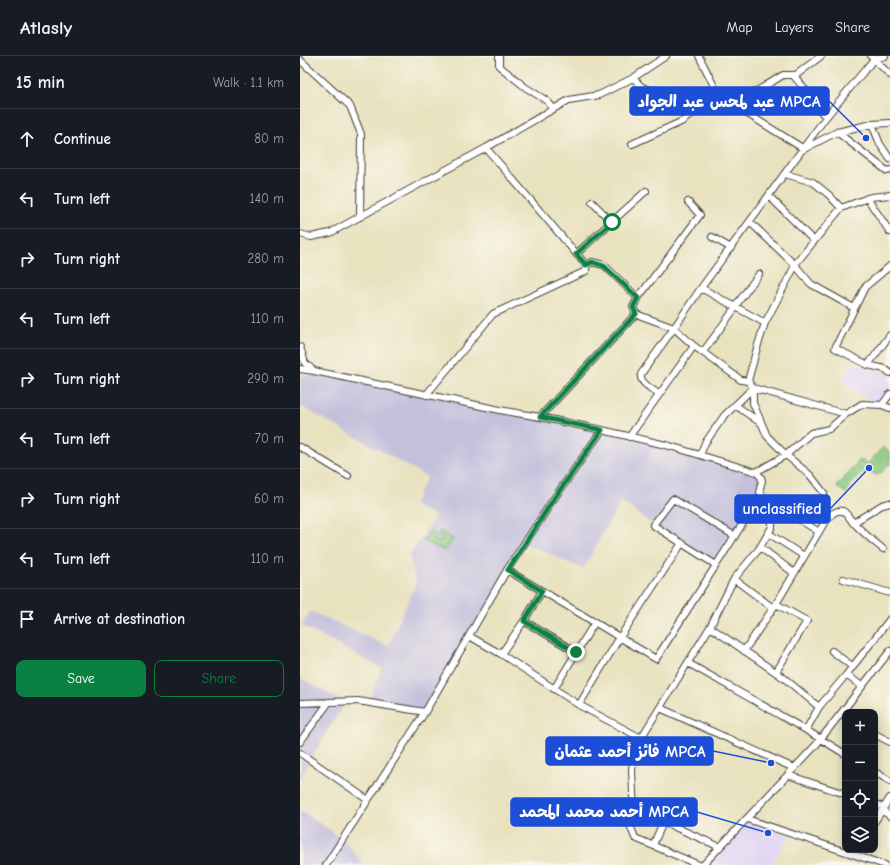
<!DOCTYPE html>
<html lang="en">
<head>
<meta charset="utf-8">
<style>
	body { margin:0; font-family:"Comic Neue","Playpen Sans Arabic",sans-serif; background:#20242c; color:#f1f3f6 }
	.controls { position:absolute; right:12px; bottom:12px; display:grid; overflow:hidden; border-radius:8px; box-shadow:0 2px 10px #0003 }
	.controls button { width:36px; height:36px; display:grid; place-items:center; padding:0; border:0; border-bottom:1px solid #363941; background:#171b24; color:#f1f3f6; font:20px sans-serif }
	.stop { position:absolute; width:12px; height:12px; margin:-9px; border:3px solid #0b8043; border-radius:50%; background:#fff }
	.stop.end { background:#0b8043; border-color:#fff; box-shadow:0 1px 4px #0008 }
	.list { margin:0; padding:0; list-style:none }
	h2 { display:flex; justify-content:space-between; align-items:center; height:52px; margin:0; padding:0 16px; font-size:17px }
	h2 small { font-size:13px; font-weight:400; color:#9ea1a6 }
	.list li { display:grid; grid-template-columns:26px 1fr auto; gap:12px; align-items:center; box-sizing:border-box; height:60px; padding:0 16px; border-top:1px solid #363941 }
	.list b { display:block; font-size:15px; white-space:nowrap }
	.list em { font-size:13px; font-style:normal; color:#9ea1a6 }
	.actions { display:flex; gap:8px; padding:12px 16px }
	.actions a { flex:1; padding:9px 0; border:1px solid #0b8043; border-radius:8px; text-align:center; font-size:14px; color:#0b8043 }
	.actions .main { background:#0b8043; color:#fff }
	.icon { flex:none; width:22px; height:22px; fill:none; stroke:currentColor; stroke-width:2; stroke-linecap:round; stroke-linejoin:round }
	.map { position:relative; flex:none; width:590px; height:809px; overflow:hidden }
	header { display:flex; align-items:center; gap:24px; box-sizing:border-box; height:56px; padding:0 20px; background:#171b24; border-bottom:1px solid #363941 }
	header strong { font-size:19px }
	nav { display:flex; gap:22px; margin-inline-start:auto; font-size:14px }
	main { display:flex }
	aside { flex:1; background:#171b24 }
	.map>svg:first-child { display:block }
</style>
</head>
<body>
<header>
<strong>Atlasly</strong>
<nav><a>Map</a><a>Layers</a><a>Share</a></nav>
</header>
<main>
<aside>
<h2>15 min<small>Walk · 1.1 km</small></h2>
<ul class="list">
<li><svg class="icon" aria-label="ahead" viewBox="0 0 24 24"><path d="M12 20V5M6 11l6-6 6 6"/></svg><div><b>Continue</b></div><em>80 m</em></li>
<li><svg class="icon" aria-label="left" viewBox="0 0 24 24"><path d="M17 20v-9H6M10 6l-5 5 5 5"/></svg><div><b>Turn left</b></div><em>140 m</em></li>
<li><svg class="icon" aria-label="right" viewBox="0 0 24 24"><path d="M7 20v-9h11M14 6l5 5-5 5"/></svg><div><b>Turn right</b></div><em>280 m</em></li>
<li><svg class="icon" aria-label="left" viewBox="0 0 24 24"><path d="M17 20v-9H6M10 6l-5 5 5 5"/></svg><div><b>Turn left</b></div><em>110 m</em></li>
<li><svg class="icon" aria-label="right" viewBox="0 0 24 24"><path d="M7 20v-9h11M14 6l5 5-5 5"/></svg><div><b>Turn right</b></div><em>290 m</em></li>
<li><svg class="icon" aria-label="left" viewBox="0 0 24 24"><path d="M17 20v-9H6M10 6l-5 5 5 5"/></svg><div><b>Turn left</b></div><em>70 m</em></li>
<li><svg class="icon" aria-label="right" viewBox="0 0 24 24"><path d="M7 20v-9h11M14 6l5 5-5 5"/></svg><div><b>Turn right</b></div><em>60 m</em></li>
<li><svg class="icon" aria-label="left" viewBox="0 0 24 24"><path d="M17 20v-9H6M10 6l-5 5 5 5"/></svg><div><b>Turn left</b></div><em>110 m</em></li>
<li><svg class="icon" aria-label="arrive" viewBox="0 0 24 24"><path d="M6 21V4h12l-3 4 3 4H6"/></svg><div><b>Arrive at destination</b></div></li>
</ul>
<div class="actions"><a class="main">Save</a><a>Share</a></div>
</aside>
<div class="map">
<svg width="590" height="809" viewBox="0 0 590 809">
	<rect width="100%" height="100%" fill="#fbf7ec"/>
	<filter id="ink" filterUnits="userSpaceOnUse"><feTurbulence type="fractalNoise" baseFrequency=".025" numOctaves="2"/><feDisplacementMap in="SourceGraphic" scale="8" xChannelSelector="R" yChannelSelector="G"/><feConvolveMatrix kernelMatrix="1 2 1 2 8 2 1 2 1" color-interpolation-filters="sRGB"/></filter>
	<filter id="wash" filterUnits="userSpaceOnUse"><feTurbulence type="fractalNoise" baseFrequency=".012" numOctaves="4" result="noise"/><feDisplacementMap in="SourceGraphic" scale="16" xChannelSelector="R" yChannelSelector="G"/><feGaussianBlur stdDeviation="0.9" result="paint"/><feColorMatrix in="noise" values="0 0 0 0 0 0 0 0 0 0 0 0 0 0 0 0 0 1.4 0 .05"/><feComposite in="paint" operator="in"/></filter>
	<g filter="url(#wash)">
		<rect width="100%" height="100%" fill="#e8e2bf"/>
		<path fill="#e0d4f4" d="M552 306 585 316 590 321V333L578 347H575L543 326Z
			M449 766 491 779 470 809H411L412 806Z"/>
		<path fill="#c4c0db" d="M27 318 370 390 458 418 461 439 416 509 353 469 321 445 283 513 225 487 125 656 68 647 82 612 2 570 10 555 88 590 116 527 109 499 136 460 113 449 127 421 87 398 0 350V320Z
			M0 622 45 646 10 704 0 724Z
			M0 754 43 783 64 809H0Z"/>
		<path fill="#89c980" stroke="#52724e" d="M583 391 590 397V409L588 408 583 415 577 419 565 414 550 429 546 437 538 432 537 430 560 404 568 408Z
			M130 475 136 479 133 484 140 486 142 483 137 480 140 475 153 483 145 495 123 485Z"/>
	</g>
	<g filter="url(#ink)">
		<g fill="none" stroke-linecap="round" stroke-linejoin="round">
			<g stroke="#3b3a34" stroke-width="8">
				<path id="minor" d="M199 0V10L225 31 247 45 254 53
					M399 0 417 36 443 55 504 93 537 76 572 68 590 67
					M571 0 590 19
					M0 4 50 50 61 78 60 161
					M493 19 514 44 516 50 526 61
					M333 22 342 31 399 52 417 36
					M443 55 444 43 483 19H496L521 0
					M572 68 580 88 590 103
					M537 76 587 115 590 114
					M332 88 383 65 399 52
					M485 118 513 126 529 139 541 152
					M469 140 514 185
					M567 142 590 176
					M292 146 312 166
					M450 166 495 209 511 228 554 252
					M0 178 11 181 30 177 186 92 269 44 299 39 333 22 366 0
					M412 181 431 192
					M276 198 346 135
					M286 209 292 206 304 209 338 242
					M590 210 565 231 535 292 568 309 585 313 590 317
					M401 232 526 61 574 3 585 0
					M336 258 333 251 338 242 400 159 388 146
					M465 267 457 292 448 325 453 332V347L467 380 486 399 510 419 524 437
					M0 291 5 307 14 315 205 355 240 361 302 374 370 390 456 416 486 399 511 377 529 373 546 358 562 348 582 349 590 338
					M403 296 436 251 437 248 459 218
					M568 309 590 279
					M0 313 14 315
					M126 339 193 258 286 215V209L186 92
					M359 339C353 332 339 328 341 318L374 272 394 290 441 324 448 325
					M435 349 461 367
					M582 349 590 352
					M240 361 336 258 374 272 401 232 465 267 497 206 541 152 571 141 590 139
					M329 381 394 290
					M0 391 48 420
					M400 399 405 387 424 360 453 332 546 358
					M472 455 488 456 519 476
					M553 467 582 449 590 447
					M468 477 504 500
					M460 491 494 517
					M416 509 353 469 373 443 435 480
					M207 514 356 603 461 439
					M434 523 473 552
					M543 523 590 537
					M476 548 507 565 476 616
					M224 565 276 596
					M410 571 484 622 519 651
					M169 580 201 598 279 649 341 682 369 695
					M444 595 476 548 523 469 533 457C536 455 539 454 543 455 547 457 550 464 554 467 563 477 573 485 583 493
					M532 595 553 611
					M201 598 224 565 242 535
					M388 607 506 674 545 698
					M546 619 562 630
					M254 633 295 566
					M0 647 58 645 125 656
					M279 649 320 581 382 487
					M360 652 494 712
					M506 674 519 651 546 619 590 563
					M575 678 590 686
					M0 686 29 646
					M0 697 68 744
					M575 716 590 725
					M488 719 545 738
					M575 748 584 751
					M582 754 590 760
					M447 763 585 809
					M575 765 590 742
					M353 789 362 769 366 767 420 791
					M26 809 125 656 207 514 253 444 302 374
					M399 809 335 782 330 769 334 758 332 715 333 703 335 692 341 682 410 571 434 523 459 493 472 471V455L460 436V432L462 425 461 421 456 416
					M403 809 516 689 590 595"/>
			</g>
			<use href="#minor" stroke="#fff" stroke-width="6"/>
		</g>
	</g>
	<g fill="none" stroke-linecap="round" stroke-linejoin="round" filter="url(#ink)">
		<path stroke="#0b8043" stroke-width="5" d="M276 596 224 565 242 535 208 514 253 444 302 374 240 361 336 258 333 251 338 242 304 210 292 206 286 209 276 198 312 166"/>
	</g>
	<path fill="none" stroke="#1d4ed8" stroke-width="1.5" d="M566 82L529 45M569 412L530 453M471 707L413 695M468 777L397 756"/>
	<g fill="#1d4ed8" stroke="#fbf7ec" stroke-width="1.5">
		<circle cx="566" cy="82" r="4"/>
		<circle cx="569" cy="412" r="4"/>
		<circle cx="471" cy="707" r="4"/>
		<circle cx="468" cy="777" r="4"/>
	</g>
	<g fill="#1d4ed8" stroke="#1d4ed8" stroke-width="1.5">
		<rect x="330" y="31" width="199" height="28" rx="4"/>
		<rect x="435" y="439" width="95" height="28" rx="4"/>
		<rect x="246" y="681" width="167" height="28" rx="4"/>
		<rect x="211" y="742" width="186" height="28" rx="4"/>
	</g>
	<g font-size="16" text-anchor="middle" font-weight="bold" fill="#fff">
		<text x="429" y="51">عبد لمحس عبد الجواد MPCA</text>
		<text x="482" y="458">unclassified</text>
		<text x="330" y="701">فائز أحمد عثمان MPCA</text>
		<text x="304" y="761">أحمد محمد المحمد MPCA</text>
	</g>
</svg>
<div class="controls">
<button>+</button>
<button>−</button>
<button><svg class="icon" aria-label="locate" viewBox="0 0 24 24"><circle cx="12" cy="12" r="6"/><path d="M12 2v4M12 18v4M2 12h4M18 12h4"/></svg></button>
<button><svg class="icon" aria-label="layers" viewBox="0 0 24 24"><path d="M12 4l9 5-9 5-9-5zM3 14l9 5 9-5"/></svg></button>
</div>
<div class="stop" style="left:312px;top:166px"></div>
<div class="stop end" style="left:276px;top:596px"></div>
</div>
</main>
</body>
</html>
